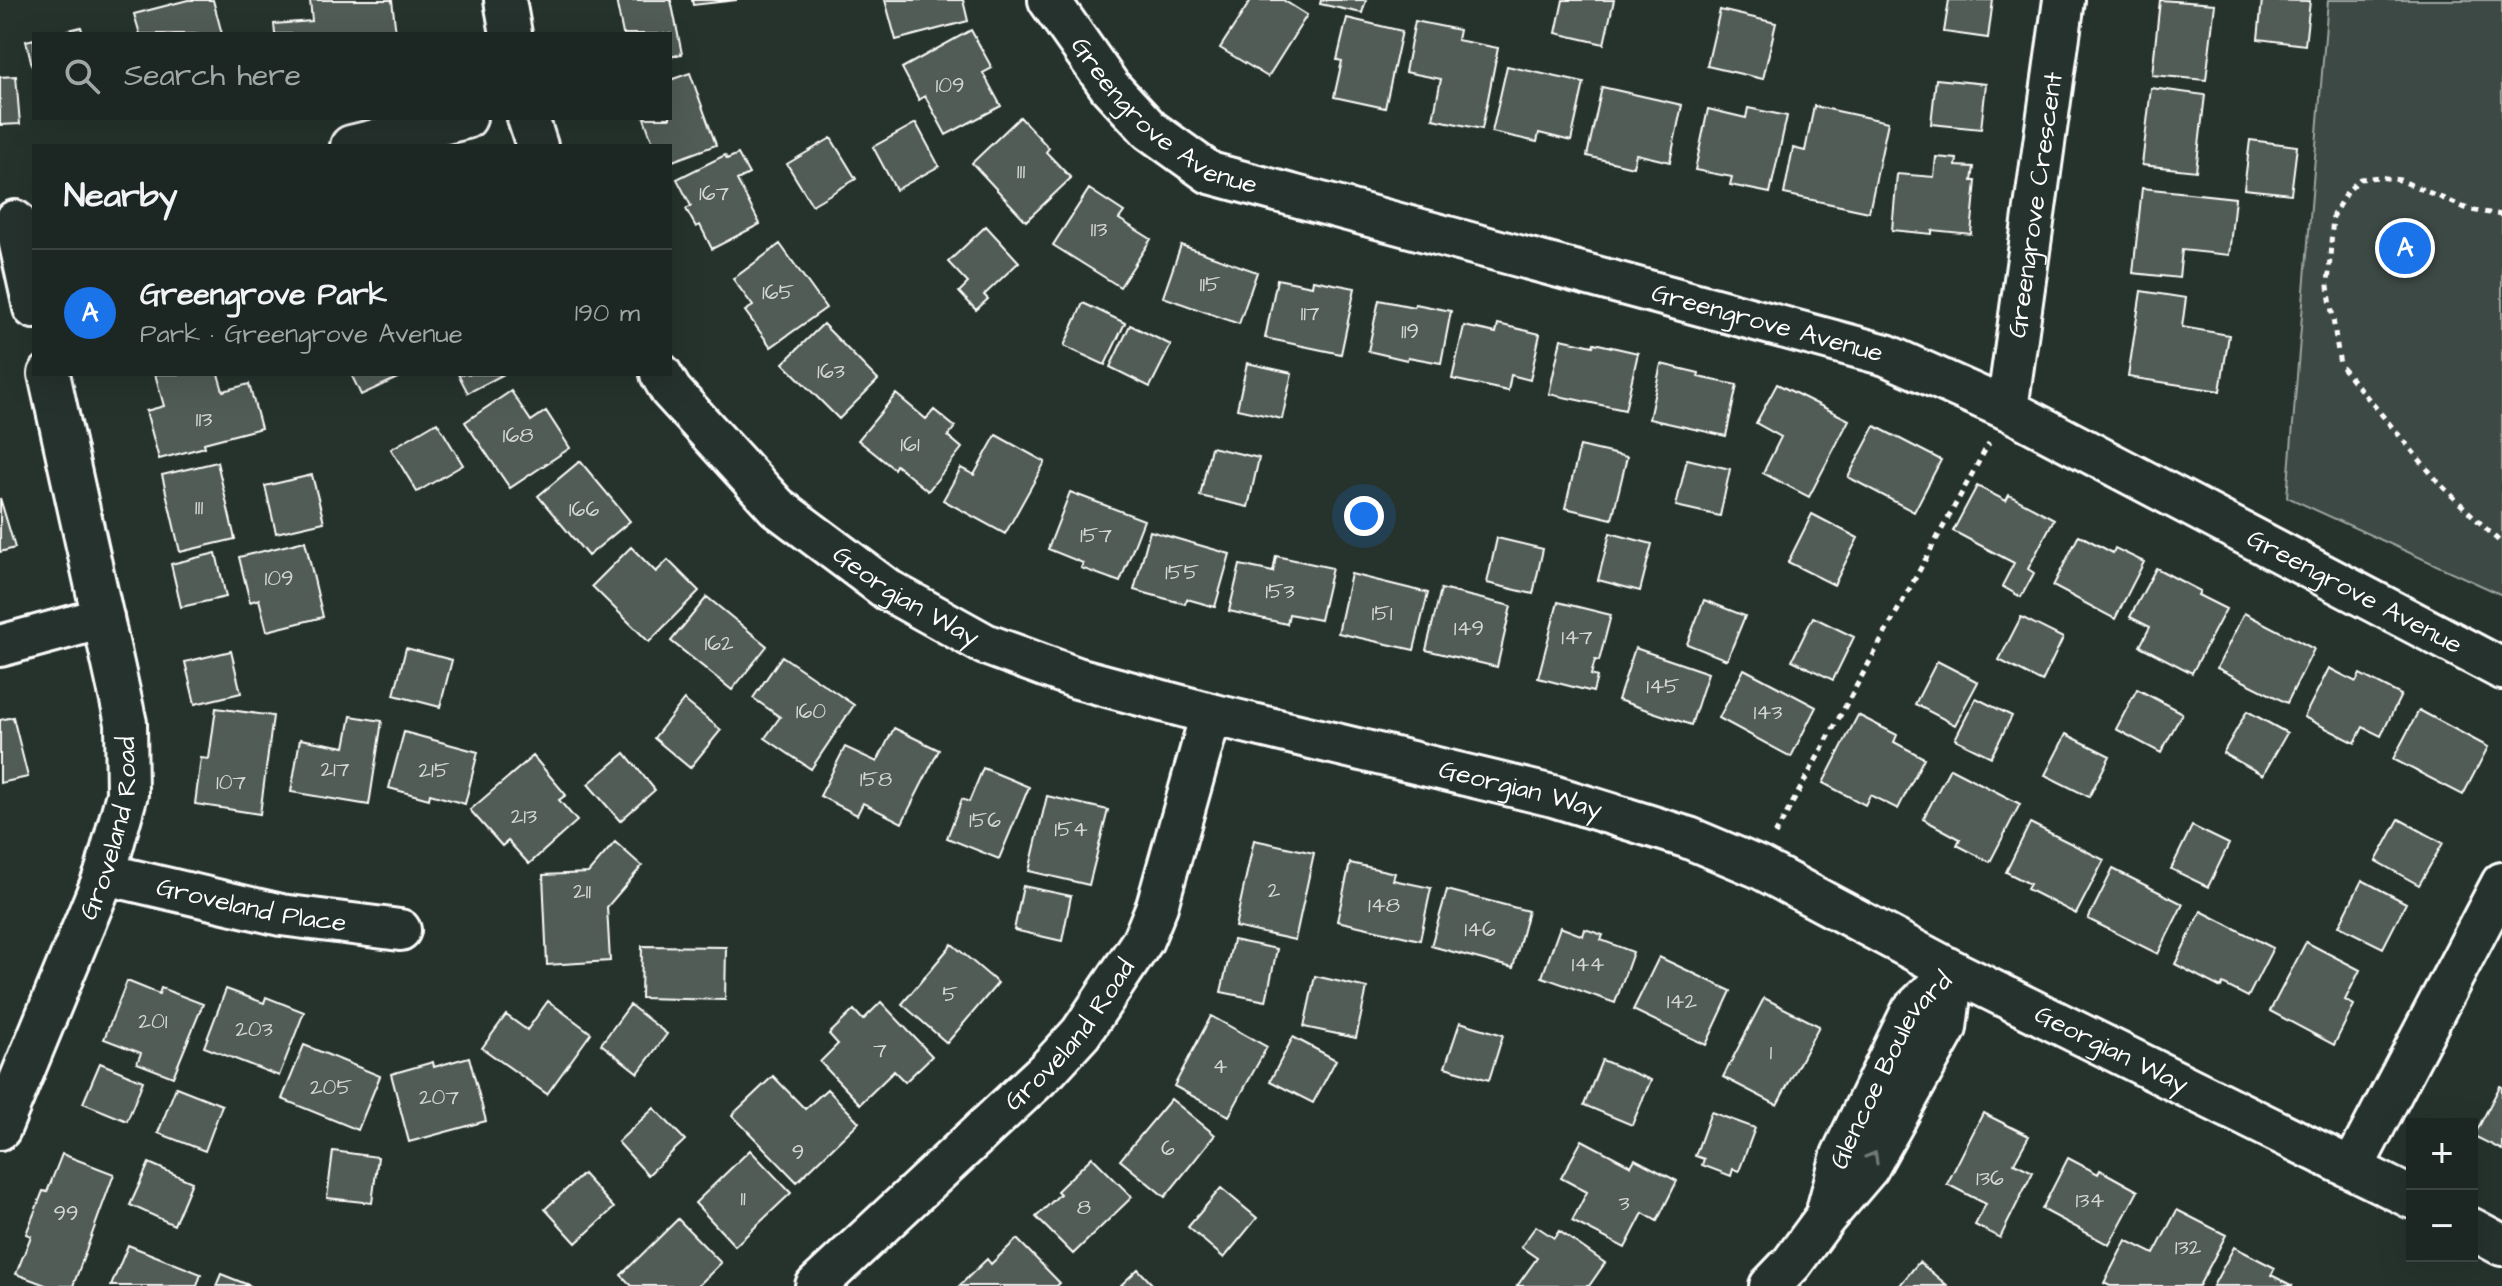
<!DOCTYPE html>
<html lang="en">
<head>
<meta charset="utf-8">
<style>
	body { margin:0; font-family:"Architects Daughter",sans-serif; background:#29322f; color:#f1f3f6 }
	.controls { position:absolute; right:24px; bottom:24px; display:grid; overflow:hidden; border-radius:0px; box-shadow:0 8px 32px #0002 }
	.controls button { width:72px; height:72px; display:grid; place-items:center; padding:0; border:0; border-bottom:2px solid #3a4340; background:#1c2622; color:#f1f3f6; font:40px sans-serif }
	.you { position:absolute; left:1364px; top:516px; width:28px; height:28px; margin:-20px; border:6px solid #fff; border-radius:50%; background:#1a73e8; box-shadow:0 0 0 12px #1a73e833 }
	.badge { display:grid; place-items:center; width:52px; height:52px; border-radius:50%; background:#1a73e8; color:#fff; font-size:26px; font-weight:700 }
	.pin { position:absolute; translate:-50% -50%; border:4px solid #fff; box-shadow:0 2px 8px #0006 }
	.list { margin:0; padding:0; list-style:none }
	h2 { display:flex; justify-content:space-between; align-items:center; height:104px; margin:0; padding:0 32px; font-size:34px }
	h2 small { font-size:26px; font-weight:400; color:#a0a5a5 }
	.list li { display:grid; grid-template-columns:52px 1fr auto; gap:24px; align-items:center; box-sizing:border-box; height:128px; padding:0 32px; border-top:2px solid #3a4340 }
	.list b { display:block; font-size:30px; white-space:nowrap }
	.list p { margin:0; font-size:26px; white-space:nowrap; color:#a0a5a5 }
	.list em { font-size:26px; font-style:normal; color:#a0a5a5 }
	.icon { flex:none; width:44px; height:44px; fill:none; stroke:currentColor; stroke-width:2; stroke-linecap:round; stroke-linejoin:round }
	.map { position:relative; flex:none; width:2502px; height:1286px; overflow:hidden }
	.search { position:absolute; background:#1c2622; box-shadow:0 8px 32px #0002; left:32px; top:32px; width:640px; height:88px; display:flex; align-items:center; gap:20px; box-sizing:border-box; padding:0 28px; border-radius:0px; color:#a0a5a5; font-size:30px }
	.panel { position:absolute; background:#1c2622; box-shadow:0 8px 32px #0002; left:32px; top:144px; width:640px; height:232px; border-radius:0px }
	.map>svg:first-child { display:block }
</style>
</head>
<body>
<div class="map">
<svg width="2502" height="1286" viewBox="0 0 2502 1286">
	<rect width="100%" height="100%" fill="#26332d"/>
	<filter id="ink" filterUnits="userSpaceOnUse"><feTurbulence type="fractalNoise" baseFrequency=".0125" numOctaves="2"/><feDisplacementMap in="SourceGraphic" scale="16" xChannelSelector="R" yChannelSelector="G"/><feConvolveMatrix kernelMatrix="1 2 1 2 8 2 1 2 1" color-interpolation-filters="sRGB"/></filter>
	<g filter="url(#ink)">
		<path fill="#3e4944" stroke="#9ea4a2" stroke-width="2" d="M2328 0H2502V595L2287 497Z"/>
		<path fill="#515c57" stroke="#fff" stroke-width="2" d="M188 0H213L222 34H140L134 14Z
			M310 0H392L396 34H275L274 24 312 21Z
			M616 0H671L682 54 670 57V34H623Z
			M692 0H737L693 5Z
			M885 0H963L968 21 896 40Z
			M1251 0H1283L1307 15 1268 77 1220 48Z
			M1321 0H1366L1362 13 1320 4Z
			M1563 0H1614L1604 44 1556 33Z
			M1949 0H1993L1988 38 1944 32Z
			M2160 0 2215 4 2206 80 2152 75Z
			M2262 0 2310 1 2305 45 2258 39Z
			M1720 10 1776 23 1763 79 1707 66Z
			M1347 18 1402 31 1385 108 1334 97 1342 61 1337 60Z
			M1415 21 1459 30 1457 40 1498 48 1482 129 1433 119 1441 79 1405 72Z
			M81 27 83 34H53Z
			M971 30 992 68 983 73 1001 106 946 135 925 96 919 100 902 68Z
			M34 39V73L26 41Z
			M1507 66 1584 83 1571 141 1539 133 1537 142 1492 132Z
			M690 73 716 145 670 162V146H654L644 118H670V80Z
			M16 76 20 124 0 125V77Z
			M1936 79 1986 84 1981 129 1931 124Z
			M1602 87 1682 105 1670 162 1636 154 1633 167 1587 156Z
			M2151 88 2205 95 2196 171 2142 165Z
			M1814 106 1888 122 1869 212 1784 194 1793 148 1805 151Z
			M1748 108 1787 116 1770 193 1730 185 1732 177 1695 170 1708 109 1746 118Z
			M1020 117 1049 148 1046 152 1071 178 1026 221 972 163Z
			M916 123 939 166 896 190 873 147Z
			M831 138 856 179 812 205 787 164Z
			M2250 140 2297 146 2291 194 2244 189Z
			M738 154 749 174 737 180 760 224 712 249 700 225 696 227 686 209 691 206 677 179 725 155 727 159Z
			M1936 157 1957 159 1956 166 1974 167 1972 181H1976L1971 234 1932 230V234L1892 230 1897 174 1934 177Z
			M2142 188 2235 198 2229 255 2182 250 2179 278 2133 273Z
			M1089 189 1124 212 1119 219 1151 239 1120 287 1053 245Z
			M986 226 1019 262 984 295 988 299 976 310 959 292 968 283 948 262Z
			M780 244 826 308 771 347 745 311 753 306 733 279Z
			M1181 245 1257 272 1239 324 1163 297Z
			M1277 279 1312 286 1313 280 1355 288 1341 354 1265 338Z
			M2141 291 2186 298 2182 327 2229 335 2220 391 2128 377Z
			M1379 300 1414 307 1415 304 1451 311 1441 363 1408 357 1407 360 1368 351Z
			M1083 303 1125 323 1105 365 1064 346Z
			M823 324 878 380 839 419 783 363Z
			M1498 324 1540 334 1530 380 1511 375 1508 391 1452 379 1464 326 1496 333Z
			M1130 325 1171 345 1150 387 1110 367Z
			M1561 339 1593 346 1594 343 1638 353 1625 410 1549 394Z
			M1247 363 1292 373 1282 419 1237 409Z
			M1661 364 1699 373 1698 377 1737 385 1726 436 1649 419Z
			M155 374H218L223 391 249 384 261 428 204 443 205 447 159 459 146 411 164 406Z
			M351 374H406L361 395Z
			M458 374H504L468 393Z
			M1777 384 1849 420 1809 497 1763 473 1781 437 1756 423Z
			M511 391 531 421 546 411 570 448 510 488 465 422Z
			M896 394 926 419 934 410 955 427 948 436 962 448 928 491 896 465 894 469 858 440Z
			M437 422 463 465 417 492 391 449Z
			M1875 426 1941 460 1914 512 1848 477Z
			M996 435 1045 462 1005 534 943 500 961 468 974 475Z
			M1580 446 1627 457 1612 519 1565 508Z
			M1211 447 1259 458 1248 507 1200 496Z
			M1687 459 1730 469 1720 516 1676 506Z
			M580 461 630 521 588 556 538 496Z
			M217 462 235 539 180 552 162 475Z
			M312 475 324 522 276 533 265 486Z
			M1977 486 2006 501 2009 495 2054 519 2028 569 2034 573 2021 597 2002 586 2014 563 1953 531Z
			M1070 492 1144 520 1120 582 1081 568 1083 563 1048 549Z
			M0 498 15 548 0 552Z
			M1812 514 1858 538 1834 585 1788 562Z
			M1150 531 1230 554 1215 607 1187 599 1185 604 1134 590Z
			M1610 533 1652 544 1640 591 1598 580Z
			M2079 535 2113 553 2115 548 2144 562 2115 619 2053 586Z
			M1497 538 1543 549 1533 594 1487 583Z
			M305 541 323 617 267 631 259 599 250 602 239 557Z
			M631 547 656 572 668 560 699 591 649 642 592 586Z
			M216 553 226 597 181 607 171 564Z
			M1276 556 1332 568 1320 620 1289 614 1287 624 1229 611 1240 565 1273 572Z
			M2156 568 2200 591 2198 595 2226 609 2192 673 2140 646 2150 627 2130 617Z
			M1351 574 1428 593 1414 650 1338 633Z
			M1441 589 1511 606 1497 667 1426 650Z
			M707 597 767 646 732 690 671 641Z
			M1704 600 1745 616 1727 660 1687 644Z
			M1558 602 1611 615 1599 661 1595 660 1591 675 1597 677 1593 692 1538 678Z
			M2244 613 2314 649 2287 703 2217 668Z
			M1813 617 1854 637 1833 680 1792 660Z
			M2021 617 2063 638 2042 682 1999 660Z
			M406 648 452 660 440 707 394 695Z
			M1635 648 1708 673 1691 725 1618 700Z
			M231 651 241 693 195 704 185 662Z
			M782 656 854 705 811 769 765 738 780 717 753 698Z
			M1937 661 1978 682 1955 725 1915 704Z
			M2329 668 2356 682 2360 674 2401 695 2381 736 2363 727 2355 743 2304 717Z
			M1744 669 1816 707 1791 757 1719 718Z
			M2137 689 2182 713 2161 753 2116 729Z
			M1976 698 2012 716 1991 757 1955 739Z
			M684 700 721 730 690 768 654 738Z
			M216 708 273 716 260 814 195 804 201 758 209 759Z
			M2419 710 2488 747 2463 795 2393 759Z
			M2247 711 2287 733 2263 775 2223 753Z
			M1858 715 1897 735 1894 742 1924 758 1898 809 1870 795 1865 805 1823 783Z
			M351 716 382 721 369 805 291 792 300 739 345 747Z
			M13 717 28 777 0 783V720Z
			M894 728 939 750 902 823 863 803 857 815 820 796 845 747 877 762Z
			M404 732 478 752 465 804 430 794 429 799 389 788Z
			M2066 734 2110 756 2089 797 2045 775Z
			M625 753 655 790 620 821 588 784Z
			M533 756 566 795 559 800 577 821 529 864 508 841 502 846 470 810Z
			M983 768 1029 787 999 859 947 838 962 799 969 802Z
			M1950 768 2020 804 1990 862 1957 845 1960 839 1923 819Z
			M1047 796 1108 810 1089 885 1029 871Z
			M2399 819 2443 843 2419 885 2376 861Z
			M2030 823 2104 860 2076 914 2027 889 2030 884 2006 872Z
			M2192 826 2229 844 2208 887 2171 869Z
			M1254 840 1314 853 1295 940 1235 927Z
			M615 842 642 866 607 907 610 961 547 965 543 875 588 873Z
			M1350 863 1395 873 1393 880 1431 888 1420 940 1337 921Z
			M2113 869 2183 904 2158 954 2088 919Z
			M2362 880 2406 903 2383 948 2339 926Z
			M1023 886 1071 896 1062 941 1014 930Z
			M1447 890 1528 911 1513 968 1431 946Z
			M2201 911 2273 948 2248 997 2223 984 2221 988 2175 964Z
			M1560 927 1583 936 1585 929 1603 935 1601 940 1633 952 1615 1003 1542 977Z
			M1233 940 1277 949 1266 1001 1221 992Z
			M2306 942 2360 970 2345 1000 2354 1005 2334 1045 2270 1011Z
			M952 944 998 983 947 1043 902 1004Z
			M642 946 726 947 725 1000 641 998Z
			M1659 957 1731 991 1706 1045 1633 1010Z
			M1315 976 1367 988 1356 1038 1304 1027Z
			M127 981 159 994 161 988 203 1004 173 1077 137 1063 141 1053 104 1039Z
			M226 989 264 1003 266 997 304 1012 279 1076 204 1047Z
			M1764 998 1819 1026 1777 1105 1723 1077Z
			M548 1001 591 1033 547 1094 482 1048 506 1015 527 1030Z
			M881 1002 932 1056 905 1082 894 1071 860 1104 820 1062 838 1044 829 1034 854 1010 863 1020Z
			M630 1005 667 1034 638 1073 601 1044Z
			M1211 1016 1267 1047 1229 1116 1174 1086Z
			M1460 1022 1503 1035 1489 1080 1445 1067Z
			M1293 1037 1336 1060 1313 1103 1270 1081Z
			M304 1045 380 1076 358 1130 282 1099Z
			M469 1057 486 1121 409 1142 391 1074 433 1062 434 1067Z
			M1602 1060 1651 1080 1632 1125 1584 1105Z
			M100 1063 143 1081 127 1121 83 1103Z
			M773 1076 805 1109 827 1089 859 1122 797 1182 732 1115Z
			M2500 1086 2502 1087V1150L2474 1136Z
			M176 1087 222 1105 205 1151 158 1133Z
			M1171 1099 1215 1135 1165 1197 1120 1160Z
			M654 1108 685 1140 648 1175 618 1142Z
			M1711 1112 1755 1128 1739 1171 1733 1169 1731 1176 1702 1165 1704 1159 1695 1156Z
			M1983 1113 2029 1136 2014 1163 2033 1172 2000 1238 1975 1225 1986 1204 1947 1184Z
			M1582 1140 1631 1166 1635 1159 1677 1181 1657 1221 1643 1213 1625 1248 1572 1221 1587 1192 1561 1178Z
			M750 1150 791 1193 735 1246 695 1203Z
			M333 1151 378 1157 372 1203 327 1198Z
			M62 1154 114 1174 73 1286H48L16 1274 31 1236 26 1234 43 1191 47 1192Z
			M1092 1157 1132 1197 1073 1254 1036 1217 1060 1194 1057 1191Z
			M2068 1158 2098 1174 2100 1170 2138 1191 2109 1245 2042 1209Z
			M149 1163 192 1182 174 1225 130 1205Z
			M583 1174 614 1208 576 1243 545 1209Z
			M1221 1188 1257 1218 1224 1258 1188 1227Z
			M2177 1210 2226 1235 2199 1286H2110L2104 1283 2126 1240 2154 1254Z
			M678 1219 721 1263 698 1286H632L621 1275Z
			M1536 1226 1554 1238 1559 1231 1605 1263 1589 1286H1517L1537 1258 1521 1247Z
			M1017 1239 1060 1283 1057 1286H959L987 1259 991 1264Z
			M128 1245 201 1274 197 1286H111Z
			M2234 1247 2275 1268 2271 1275 2293 1286H2213Z
			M1919 1262 1948 1286H1899Z
			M1138 1269 1154 1286H1120Z
			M221 1274 251 1286H216Z"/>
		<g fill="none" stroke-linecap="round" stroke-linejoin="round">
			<g stroke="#fff" stroke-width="46">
				<g id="minor">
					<path d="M505 0 511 34"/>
					<path id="s1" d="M1049 0 1110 87 1150 130 1210 173 1886 355 2007 409 2502 669"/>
					<path d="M528 118 537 146"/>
					<path d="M351 146 466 118"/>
					<path d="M15 221 34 308"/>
					<path id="s2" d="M661 374 671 391 777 507 888 590 985 644 1077 678 1211 714 1553 796 1689 838 1758 867 1953 971 2412 1198"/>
					<path id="s3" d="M2007 409 2064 0"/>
					<path d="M0 646 103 618"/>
					<path id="s4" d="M105 874 281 915 400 930"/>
					<path id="s5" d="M0 1129 105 874 127 794 126 723 49 374"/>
					<path d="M2353 1167 2502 883"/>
					<path id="s6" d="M1828 1207 1842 1155 1912 1011 1953 971"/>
					<path d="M2472 1229 2502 1245"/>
					<path id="s7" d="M816 1286 1048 1069 1081 1033 1143 940 1157 906 1211 714"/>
					<path d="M1770 1286 1792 1263 1825 1218 1868 1168 1946 1028 1953 971"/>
				</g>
			</g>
			<path stroke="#fff" stroke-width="5" stroke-dasharray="6 6" stroke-linecap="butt" d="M2502 215 2470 210 2400 180 2379 177 2360 179 2346 193 2333 215 2328 286 2340 365 2440 484 2502 544
				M1775 835 1989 443"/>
			<use href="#minor" stroke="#26332d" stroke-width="40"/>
		</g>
		<defs><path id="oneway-chevron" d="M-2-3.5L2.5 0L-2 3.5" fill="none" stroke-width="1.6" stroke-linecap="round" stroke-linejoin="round" transform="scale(2)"/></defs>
		<use stroke="#727a76" href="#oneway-chevron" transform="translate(1873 1157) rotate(-60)"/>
	</g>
	<g text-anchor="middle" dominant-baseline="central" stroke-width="6" stroke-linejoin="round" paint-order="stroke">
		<g font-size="22" fill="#d4d6d5">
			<text x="950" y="85">109</text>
			<text x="1021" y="171">111</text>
			<text x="714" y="193">167</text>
			<text x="1099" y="229">113</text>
			<text x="1210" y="284">115</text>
			<text x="778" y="292">165</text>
			<text x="1310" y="313">117</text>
			<text x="1410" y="331">119</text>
			<text x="831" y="371">163</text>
			<text x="204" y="419">113</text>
			<text x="518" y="435">168</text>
			<text x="910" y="444">161</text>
			<text x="199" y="507">111</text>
			<text x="584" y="509">166</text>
			<text x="1096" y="535">157</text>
			<text x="1182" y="572">155</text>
			<text x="279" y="578">109</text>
			<text x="1280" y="591">153</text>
			<text x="1382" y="613">151</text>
			<text x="1469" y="628">149</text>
			<text x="1577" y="637">147</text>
			<text x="719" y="643">162</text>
			<text x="1663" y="686">145</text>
			<text x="811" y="711">160</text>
			<text x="1768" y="712">143</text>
			<text x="335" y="769">217</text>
			<text x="434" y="770">215</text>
			<text x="876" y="779">158</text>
			<text x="231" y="782">107</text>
			<text x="524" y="816">213</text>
			<text x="985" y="820">156</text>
			<text x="1071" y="829">154</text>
			<text x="1274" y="890">2</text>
			<text x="582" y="891">211</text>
			<text x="1384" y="905">148</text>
			<text x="1480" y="929">146</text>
			<text x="1588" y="964">144</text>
			<text x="950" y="994">5</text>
			<text x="1682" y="1001">142</text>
			<text x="153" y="1021">201</text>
			<text x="254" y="1029">203</text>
			<text x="880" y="1050">7</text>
			<text x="1771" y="1052">1</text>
			<text x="1220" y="1066">4</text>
			<text x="331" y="1087">205</text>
			<text x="439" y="1097">207</text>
			<text x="1168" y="1148">6</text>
			<text x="798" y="1152">9</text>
			<text x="1990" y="1178">136</text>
			<text x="743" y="1198">11</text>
			<text x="2090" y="1200">134</text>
			<text x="1624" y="1203">3</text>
			<text x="1084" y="1207">8</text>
			<text x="66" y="1213">99</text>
			<text x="2188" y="1247">132</text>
		</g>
		<g font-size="26" fill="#fff" stroke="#26332d">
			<text stroke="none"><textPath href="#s1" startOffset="168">Greengrove Avenue</textPath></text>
			<text stroke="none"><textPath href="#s3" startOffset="206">Greengrove Crescent</textPath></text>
			<text stroke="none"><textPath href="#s1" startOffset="816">Greengrove Avenue</textPath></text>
			<text stroke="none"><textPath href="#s1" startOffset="1464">Greengrove Avenue</textPath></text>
			<text stroke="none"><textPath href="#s2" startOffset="334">Georgian Way</textPath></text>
			<text stroke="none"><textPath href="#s2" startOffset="982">Georgian Way</textPath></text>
			<text stroke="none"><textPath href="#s5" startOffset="322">Groveland Road</textPath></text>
			<text stroke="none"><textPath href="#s4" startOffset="150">Groveland Place</textPath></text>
			<text stroke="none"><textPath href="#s7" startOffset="358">Groveland Road</textPath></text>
			<text stroke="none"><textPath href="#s2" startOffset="1630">Georgian Way</textPath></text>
			<text stroke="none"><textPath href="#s6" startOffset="152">Glencoe Boulevard</textPath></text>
		</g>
	</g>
</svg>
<div class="controls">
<button>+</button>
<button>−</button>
</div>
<div class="you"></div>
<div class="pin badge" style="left:2405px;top:248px">A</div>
<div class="search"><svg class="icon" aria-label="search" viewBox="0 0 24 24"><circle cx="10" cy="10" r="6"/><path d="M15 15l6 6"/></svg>Search here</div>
<section class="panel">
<h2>Nearby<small></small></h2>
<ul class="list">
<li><span class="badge">A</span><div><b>Greengrove Park</b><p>Park · Greengrove Avenue</p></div><em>190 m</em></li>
</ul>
</section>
</div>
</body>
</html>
